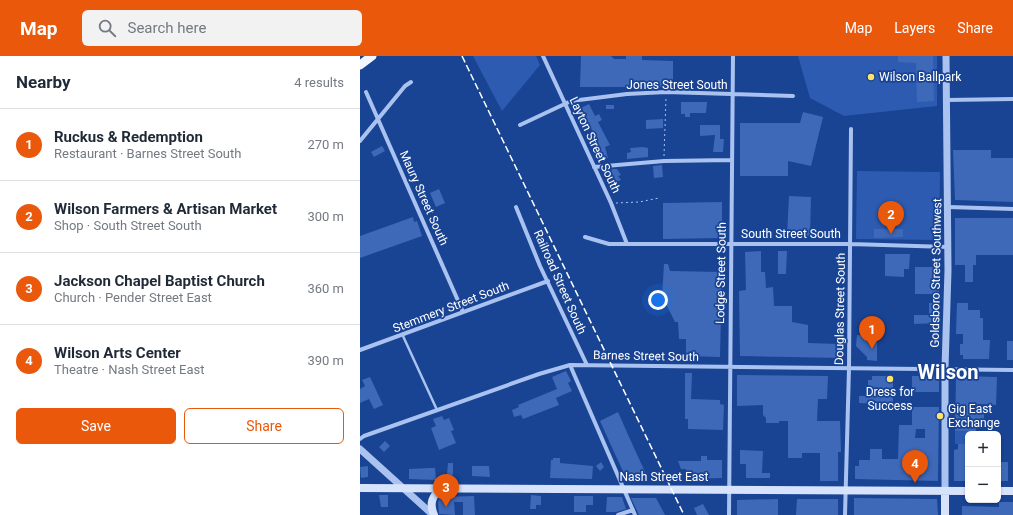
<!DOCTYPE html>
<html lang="en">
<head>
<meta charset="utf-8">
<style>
	body { margin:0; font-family:Roboto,sans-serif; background:#f2f2f3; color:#1f2937 }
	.controls { position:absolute; right:12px; bottom:12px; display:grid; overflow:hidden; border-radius:6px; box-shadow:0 1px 3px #0004 }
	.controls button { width:36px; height:36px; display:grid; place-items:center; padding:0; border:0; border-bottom:1px solid #e0e1e3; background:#fff; color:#1f2937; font:20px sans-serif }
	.you { position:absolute; left:298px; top:244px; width:14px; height:14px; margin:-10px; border:3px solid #fff; border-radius:50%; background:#1a73e8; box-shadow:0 0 0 6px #1a73e833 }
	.badge { display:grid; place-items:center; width:26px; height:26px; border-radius:50%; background:#ea580c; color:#fff; font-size:13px; font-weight:700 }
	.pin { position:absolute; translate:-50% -33px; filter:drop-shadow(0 1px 2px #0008) }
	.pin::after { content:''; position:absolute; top:21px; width:14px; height:12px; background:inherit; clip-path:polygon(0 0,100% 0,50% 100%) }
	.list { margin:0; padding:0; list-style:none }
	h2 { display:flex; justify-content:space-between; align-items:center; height:52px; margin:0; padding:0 16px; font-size:17px }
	h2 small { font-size:13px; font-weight:400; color:#747a83 }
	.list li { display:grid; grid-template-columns:26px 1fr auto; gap:12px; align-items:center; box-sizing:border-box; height:72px; padding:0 16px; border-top:1px solid #e0e1e3 }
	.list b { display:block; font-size:15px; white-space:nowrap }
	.list p { margin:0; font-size:13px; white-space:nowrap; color:#747a83 }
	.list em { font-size:13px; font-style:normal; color:#747a83 }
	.actions { display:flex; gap:8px; padding:12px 16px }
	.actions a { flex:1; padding:9px 0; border:1px solid #ea580c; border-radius:6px; text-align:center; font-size:14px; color:#ea580c }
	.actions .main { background:#ea580c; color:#fff }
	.icon { flex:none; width:22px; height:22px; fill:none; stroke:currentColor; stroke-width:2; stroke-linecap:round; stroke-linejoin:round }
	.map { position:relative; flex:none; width:653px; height:459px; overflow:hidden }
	header { display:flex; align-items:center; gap:24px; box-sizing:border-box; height:56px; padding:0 20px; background:#ea580c; color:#fff }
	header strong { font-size:19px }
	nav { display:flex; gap:22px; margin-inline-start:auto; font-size:14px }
	.search { width:280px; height:36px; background:#f2f2f3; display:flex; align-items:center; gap:10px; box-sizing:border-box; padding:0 14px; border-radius:6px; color:#747a83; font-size:15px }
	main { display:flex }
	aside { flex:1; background:#fff }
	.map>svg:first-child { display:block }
</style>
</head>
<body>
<header>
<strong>Map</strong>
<div class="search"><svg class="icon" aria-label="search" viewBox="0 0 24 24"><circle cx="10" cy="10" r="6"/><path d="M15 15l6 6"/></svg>Search here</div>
<nav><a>Map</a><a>Layers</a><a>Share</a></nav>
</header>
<main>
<aside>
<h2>Nearby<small>4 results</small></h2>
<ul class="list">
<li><span class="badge">1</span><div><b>Ruckus &amp; Redemption</b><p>Restaurant · Barnes Street South</p></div><em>270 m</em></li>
<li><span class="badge">2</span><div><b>Wilson Farmers &amp; Artisan Market</b><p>Shop · South Street South</p></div><em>300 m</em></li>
<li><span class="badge">3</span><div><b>Jackson Chapel Baptist Church</b><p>Church · Pender Street East</p></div><em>360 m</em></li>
<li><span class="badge">4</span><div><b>Wilson Arts Center</b><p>Theatre · Nash Street East</p></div><em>390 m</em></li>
</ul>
<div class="actions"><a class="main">Save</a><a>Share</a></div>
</aside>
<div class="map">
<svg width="653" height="459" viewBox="0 0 653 459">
	<rect width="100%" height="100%" fill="#194393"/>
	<path fill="#2c5bb1" d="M113 0H176L180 9 142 55Z
		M438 0H577V50L484 60 450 42Z
		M497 115 580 116 579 184 496 183Z
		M595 375 616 376V378H608V388H595Z"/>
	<path fill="#3e69b9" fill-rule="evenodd" d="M221 0H251L254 3H266V0H282V4L313 5V31H220Z
		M538 0H573L574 45 557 46 556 7 538 6Z
		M321 46H347L346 57H330V61H325V58H321Z
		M229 48 235 60 239 58 242 64 238 66 250 89 245 91 248 102 242 104 237 84 221 52Z
		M246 49H254V53H246Z
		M443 56 463 61 451 110 428 105V120H380V67H440Z
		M303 63V72L286 73V64Z
		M340 69H360V83H364L363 96H353L355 79 340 80Z
		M22 90 25 95 14 101 11 96Z
		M283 91 288 92V101L267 103V97L271 96 270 92Z
		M593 94H631V102H653V146L595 144Z
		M302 109 303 121 294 122 293 110Z
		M253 113H257L261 119 258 120 261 124 253 128 251 124 253 123 249 115Z
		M79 133 85 147 76 151 70 137Z
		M429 140 451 141 450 180 427 179Z
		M362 146V182L303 183V147Z
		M53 161 54 166 57 165 62 180 0 202V180Z
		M595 162H653V199H616V209H613V226H605V209H595Z
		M514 173H543V181L514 182Z
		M401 195V216H405L406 232 413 231 414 250H432V266L448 269V287L479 288V290H482V302L380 300 379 235 386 234 385 196Z
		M418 195H427L426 218H418Z
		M525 198H550L549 213H544V221L525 220Z
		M304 208H308L310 215 362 216 360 301 326 300V283H319L318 266H315L302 240Z
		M555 211H579V238H555Z
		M569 247H579V267L554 268V259H569Z
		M597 247H608V254H620V262H623V284H630L629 303H603V299H600V288H603V278H596Z
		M497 279 517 280V305L507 304V301L496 290Z
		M647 285H653V304H647Z
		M206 315 211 325 208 327 212 335 196 342 199 349 163 363 161 359 154 361 152 354 159 351 158 349 197 333 192 321Z
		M325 317H332L331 343 360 344V348L364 349 363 374 328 373V363H325Z
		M377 319 468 320 467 343H458L457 365H480L481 396H478V425H460V397H442V402H428V365H419V367H406V362L403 359V349L377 350Z
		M512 320H533V354H518V348L499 347V340H505V330H508V324H512Z
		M552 320H579V336H552Z
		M596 320 637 321 636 349 618 348V357L624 358V365L616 364V376L595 375Z
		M10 321 23 349 14 353 9 343 0 347V333L5 330 2 324Z
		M552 351H579L578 425 495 423V410H499V404H510V393H522V403H538L539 369H552ZM556 373H565V382H555Z
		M258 356 274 392 288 422 267 424 255 398 240 365Z
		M82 360 84 364 89 362 94 374 91 375 96 387 79 394 71 372 76 370 73 363Z
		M25 385 30 390 24 396 19 391Z
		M598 388H608V425H594V394L598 393Z
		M380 394 403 395 402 417H410V422H386V408H380Z
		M341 400H347V404H362V422L326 423V413H321L318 405H341Z
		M193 402H200V407L233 410 232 423 190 422 191 404H193Z
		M241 406 244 411 240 415 236 410Z
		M638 406H648V425H638Z
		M88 407H93V419H87Z
		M8 410V421L1 422 0 411Z
		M112 410H129L130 421 112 420Z
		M70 412H75L76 424 49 423V413Z
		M19 439H28V451H21Z
		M171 439 181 440V449H176V453H170Z
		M114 440 115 459H103V446H94L95 459 79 458 78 446 80 441Z
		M214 440H233V449H226V456H214Z
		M247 441H262L266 453 256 456H246Z
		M271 442H296L305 459H279Z
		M494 442 577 443 578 459H494Z
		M418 443V459H377V444Z
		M437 443H478V459H436Z
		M639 446H653V459H602V450L639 451Z
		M343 448 349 459H337L334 452Z"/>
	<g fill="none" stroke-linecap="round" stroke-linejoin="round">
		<path stroke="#a9c2f0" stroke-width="1" stroke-dasharray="2 3" stroke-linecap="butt" d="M304 100 306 41
			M256 147 279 146 299 142"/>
		<path stroke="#a9c2f0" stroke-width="2.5" d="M43 280 77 354"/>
		<path stroke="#a9c2f0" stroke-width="4" d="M183 0 251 147 267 188
			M6 36 103 256
			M587 44 653 43
			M160 69 211 45 267 38 306 36 433 40
			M0 85 45 30 51 26
			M234 111 304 105 372 104
			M156 151 180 210 227 309
			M588 151 653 153
			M225 181 249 188H491L588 191
			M0 294 188 225
			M210 309 275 459
			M0 383 4 380 179 318 210 309 653 314
			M258 459 273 454
			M369 459 373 0
			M485 459 489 312 491 73"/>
		<path stroke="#a9c2f0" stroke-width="7" d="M0 393 73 459
			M585 435V312L588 214 586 0"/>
		<path stroke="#d7e3fb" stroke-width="8" d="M0 432 608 435
			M638 435H653
			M74 459C69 447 72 440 82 432
			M585 459V435"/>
		<path stroke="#f2f6ff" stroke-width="9" d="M0 9 12 0"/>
		<path stroke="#fff" stroke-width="1.5" stroke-dasharray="7 3" stroke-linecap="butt" d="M102 0 324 459"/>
	</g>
	<g fill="#ffe268" stroke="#194393" stroke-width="1.5">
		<circle cx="511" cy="21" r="4"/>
		<circle cx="530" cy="323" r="4"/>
		<circle cx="580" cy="360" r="4"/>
	</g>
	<g text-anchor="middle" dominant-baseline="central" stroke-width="3.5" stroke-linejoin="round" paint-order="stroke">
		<g font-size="12" fill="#fff" stroke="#194393" text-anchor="start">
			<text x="519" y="21">Wilson Ballpark</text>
			<text x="530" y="336" text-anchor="middle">Dress for<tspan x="530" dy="14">Success</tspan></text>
			<text x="588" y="353">Gig East<tspan x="588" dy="14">Exchange</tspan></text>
		</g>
		<g font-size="12" fill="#fff" stroke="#194393">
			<text x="317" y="29">Jones Street South</text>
			<text transform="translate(235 89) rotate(65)">Layton Street South</text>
			<text transform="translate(64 142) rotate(66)">Maury Street South</text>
			<text x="431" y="178">South Street South</text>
			<text transform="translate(361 217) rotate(-89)">Lodge Street South</text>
			<text transform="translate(576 217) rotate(-89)">Goldsboro Street Southwest</text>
			<text transform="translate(200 226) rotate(66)">Railroad Street South</text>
			<text transform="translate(91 251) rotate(-21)">Stemmery Street South</text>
			<text transform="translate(480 253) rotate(-89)">Douglas Street South</text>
			<text transform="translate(286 300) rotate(1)">Barnes Street South</text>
			<text x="304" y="421">Nash Street East</text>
		</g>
		<g font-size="20" font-weight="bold" fill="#fff" stroke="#194393">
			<text x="588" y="316">Wilson</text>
		</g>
	</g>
</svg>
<div class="controls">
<button>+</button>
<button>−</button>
</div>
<div class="you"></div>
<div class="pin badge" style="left:512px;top:293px">1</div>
<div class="pin badge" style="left:531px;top:178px">2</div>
<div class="pin badge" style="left:86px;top:451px">3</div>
<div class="pin badge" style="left:555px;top:427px">4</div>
</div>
</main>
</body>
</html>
